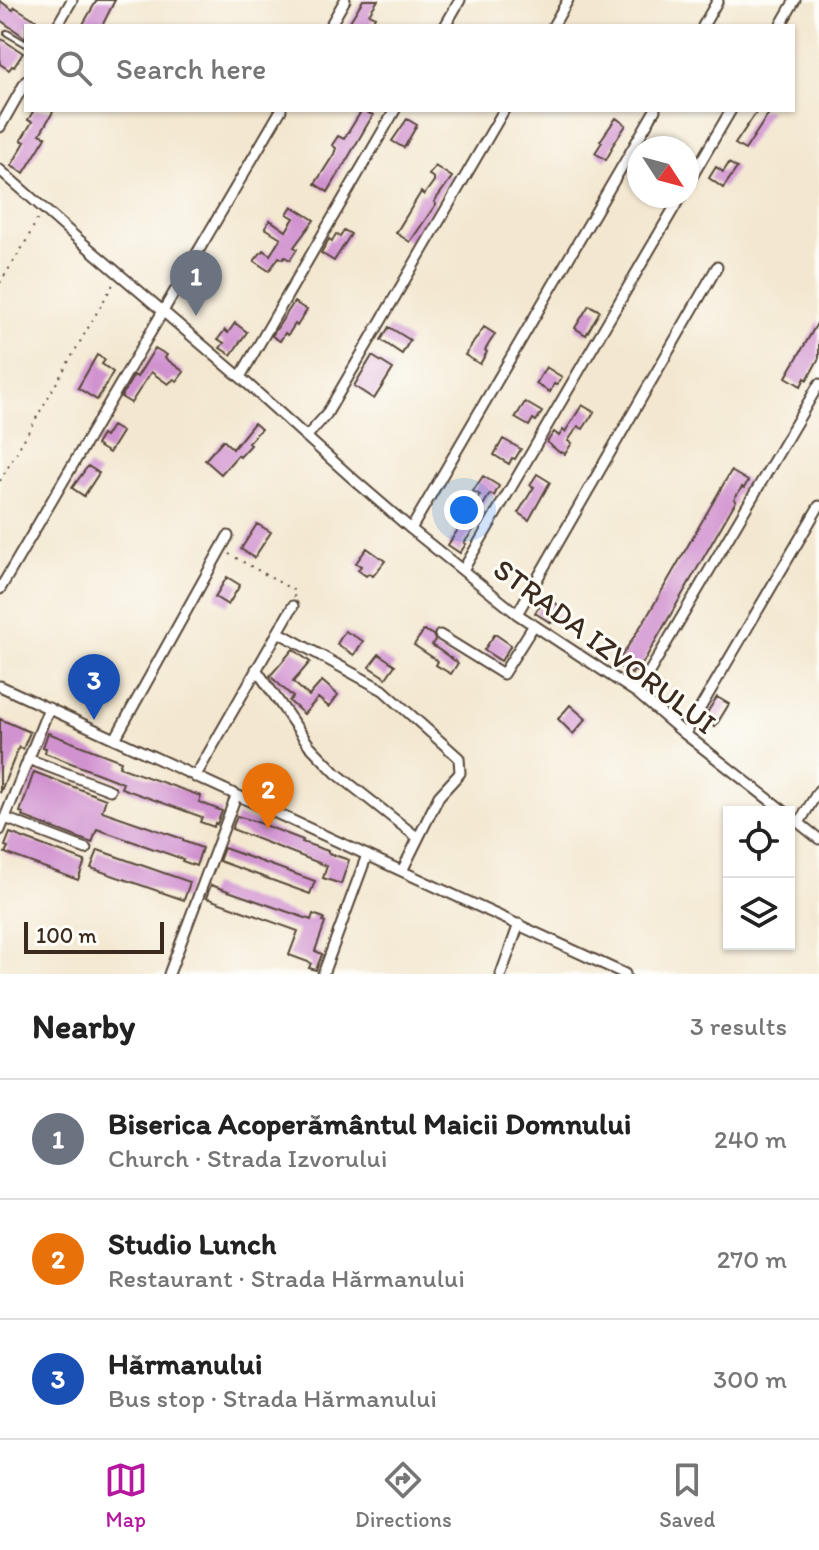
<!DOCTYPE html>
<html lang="en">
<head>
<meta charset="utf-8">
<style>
	body { margin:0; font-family:Itim,sans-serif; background:#f6f6f6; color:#222 }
	.controls { position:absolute; right:24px; bottom:24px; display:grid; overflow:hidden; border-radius:0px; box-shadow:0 2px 6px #0004 }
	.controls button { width:72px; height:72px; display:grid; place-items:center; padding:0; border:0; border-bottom:2px solid #e0e0e0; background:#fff; color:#222; font:40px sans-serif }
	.compass { position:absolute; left:627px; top:136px; width:72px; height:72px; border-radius:50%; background:#fff; box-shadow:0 2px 6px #0004; rotate:126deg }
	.scale { position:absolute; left:24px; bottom:20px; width:140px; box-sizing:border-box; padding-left:8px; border:4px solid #3b2a1e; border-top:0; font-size:22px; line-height:28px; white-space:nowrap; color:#3b2a1e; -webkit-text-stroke:6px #fdfcf7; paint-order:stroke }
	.you { position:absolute; left:464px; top:510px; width:28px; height:28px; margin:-20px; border:6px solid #fff; border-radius:50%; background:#1a73e8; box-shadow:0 0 0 12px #1a73e833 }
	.badge { display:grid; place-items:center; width:52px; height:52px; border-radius:50%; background:#b5179e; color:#fff; font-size:26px; font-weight:700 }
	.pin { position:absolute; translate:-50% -66px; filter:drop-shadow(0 2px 4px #0008) }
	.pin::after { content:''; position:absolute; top:42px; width:28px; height:24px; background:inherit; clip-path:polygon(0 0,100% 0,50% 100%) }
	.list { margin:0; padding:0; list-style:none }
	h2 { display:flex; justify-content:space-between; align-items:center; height:104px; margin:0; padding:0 32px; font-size:34px }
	h2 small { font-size:26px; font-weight:400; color:#767676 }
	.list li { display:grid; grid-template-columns:52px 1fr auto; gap:24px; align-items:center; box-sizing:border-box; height:120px; padding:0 32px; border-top:2px solid #e0e0e0 }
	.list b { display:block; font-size:30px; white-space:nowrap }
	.list p { margin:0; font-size:26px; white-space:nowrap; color:#767676 }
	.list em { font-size:26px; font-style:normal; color:#767676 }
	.icon { flex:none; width:44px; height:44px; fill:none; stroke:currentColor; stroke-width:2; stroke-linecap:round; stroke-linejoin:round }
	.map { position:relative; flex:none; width:819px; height:974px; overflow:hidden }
	.search { position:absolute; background:#fff; box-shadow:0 2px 6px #0004; left:24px; right:24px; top:24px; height:88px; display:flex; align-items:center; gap:20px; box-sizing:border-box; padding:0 28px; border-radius:0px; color:#767676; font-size:30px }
	.sheet { height:464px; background:#fff }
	nav { display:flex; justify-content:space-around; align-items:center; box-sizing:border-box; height:112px; border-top:2px solid #e0e0e0; background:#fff; font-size:22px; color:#767676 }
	nav a { display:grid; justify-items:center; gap:4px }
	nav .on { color:#b5179e }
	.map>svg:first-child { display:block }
</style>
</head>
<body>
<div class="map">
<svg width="819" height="974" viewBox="0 0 819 974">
	<rect width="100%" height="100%" fill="#fdfcf7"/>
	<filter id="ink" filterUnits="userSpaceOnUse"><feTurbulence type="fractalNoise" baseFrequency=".0125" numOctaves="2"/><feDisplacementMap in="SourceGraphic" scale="16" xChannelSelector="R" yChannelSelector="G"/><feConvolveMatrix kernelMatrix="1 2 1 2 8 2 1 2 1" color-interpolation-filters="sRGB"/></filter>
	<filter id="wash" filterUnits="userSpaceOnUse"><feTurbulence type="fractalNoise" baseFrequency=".006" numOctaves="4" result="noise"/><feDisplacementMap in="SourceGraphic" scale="32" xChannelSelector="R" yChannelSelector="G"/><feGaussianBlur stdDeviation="1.8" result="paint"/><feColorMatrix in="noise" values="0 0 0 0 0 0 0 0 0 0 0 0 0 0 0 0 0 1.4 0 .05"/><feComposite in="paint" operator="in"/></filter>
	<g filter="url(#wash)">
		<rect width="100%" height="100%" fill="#f3e7cf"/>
		<g id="blocks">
			<path fill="#d193d0" d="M97 0H115L102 26H82Z
				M363 0H378L369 14 375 17 370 26H347Z
				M0 1 13 10 15 7 45 26H26V38L0 20Z
				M0 38 23 53 14 67 12 66 9 70 0 64Z
				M34 110H54L40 134 46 137 24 173 11 166 25 142 21 140 32 122 28 120Z
				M362 110 373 115 328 192 315 184 334 154 336 148 332 145 338 136 344 139Z
				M758 110H771L745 150 735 144Z
				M616 118 626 125 611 148 612 149 606 160 595 153 602 142 600 141Z
				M407 119 417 125 404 148 392 141Z
				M729 163 737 168 723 188 709 178 716 167 723 172Z
				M435 166 452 177 434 202 436 204 410 242 396 233 421 192 424 195 434 181V178L429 175Z
				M292 206 314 220 294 247 297 249 290 260 285 257 283 259 279 257 269 271 254 261 263 250 270 255 281 238 265 228 270 220 286 231 294 218 287 214Z
				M344 230 351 234 334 261 321 253 329 239 332 241 336 234 340 236Z
				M294 302 307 310 297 326 295 324 288 335 285 333 280 341 272 336Z
				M589 305 600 311 586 335 575 328Z
				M819 320V358L807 380 805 378 801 386 786 377Z
				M235 323 247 332 231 355 220 348 224 343 218 339 225 330 228 333Z
				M389 327 410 340 402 354 381 340Z
				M484 327 495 334 485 350 487 352 480 364 465 355Z
				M155 348 167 355 165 358 184 372 177 381 174 379 168 384 151 372 131 403 121 397 134 375 137 377Z
				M97 355 105 360 102 364 113 372 97 400 78 388Z
				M372 356 393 369 374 399 354 386Z
				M546 367 562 377 557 385 554 384 550 392 536 384Z
				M525 402 542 412 536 421 533 419 529 426 515 418Z
				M582 405 594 412 583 429 578 426 568 441 572 443 565 454 561 452 560 453 547 442 554 432 559 436 563 430 565 432Z
				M254 423 261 429 248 443 251 445 240 457 238 455 221 474 205 460 223 440 233 449Z
				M112 426 122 432 109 453 96 445 102 435 105 437Z
				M503 439 521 449 515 459 512 458 509 464 494 455Z
				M88 466 99 473 84 496 72 488Z
				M731 471 748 481 744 488 742 487 734 499 736 501 644 661 637 672 634 670 632 674 616 665 649 613Z
				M537 474 550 482 529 520 518 513 534 487 530 485Z
				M483 476 499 486 494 496 490 494 480 510 485 514 464 543 466 544 460 553 448 545 480 495 473 491Z
				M257 524 271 532 254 558 241 549Z
				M367 548 385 561 373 576 369 573 366 576 358 570 361 566 356 563Z
				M227 577 240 585 228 605 215 597Z
				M545 597 561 607 551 623 535 613Z
				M424 630 433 635 435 640 432 645 458 663 451 674 436 665 438 661 414 645Z
				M345 631 363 641 354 655 337 644Z
				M495 634 511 645 501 661 484 650Z
				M293 649 310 662 293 682 309 696 322 681 338 695 329 707 318 698 304 714 289 701 293 697 270 676Z
				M379 654 395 665 386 678 369 667Z
				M717 697 729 704 715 727 703 719Z
				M570 705 586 719 573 734 558 719Z
				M0 719 30 732 23 749 19 747 0 793Z
				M48 733 121 761 119 767 201 796 199 802 222 811 217 824 215 823 214 827 200 822 202 817 121 788 123 783 45 753 46 748 43 747Z
				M34 772 106 799 102 811 183 839V841L202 848 196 866 182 861 183 859 97 829 92 843 22 816 23 813 20 812Z
				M237 816 254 821 303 840 302 842 328 851V853L349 860 341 884 323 878 327 866 232 829Z
				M10 833 85 861 78 880 5 853 8 847 5 846Z
				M224 848 315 881 310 894 219 861Z
				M98 850 190 882 184 900 91 868Z
				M211 885 311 920 313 914 324 918 323 922 325 923 315 951 322 954 316 970 309 968 311 963 289 955 298 931 206 898Z"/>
		</g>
	</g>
	<g filter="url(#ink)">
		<use href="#blocks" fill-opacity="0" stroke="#574639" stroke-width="2"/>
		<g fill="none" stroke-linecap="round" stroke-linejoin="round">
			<g stroke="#574639" stroke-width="8">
				<path id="lane" d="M7 33 26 44"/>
			</g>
			<g stroke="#574639" stroke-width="13">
				<path id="street" d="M57 26 72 0
					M330 26 345 0
					M445 26 460 0
					M553 26 568 0
					M703 26 718 0
					M780 26 795 0
					M0 127 26 81
					M0 170 78 239 240 377 352 478 411 529 517 614 637 693 685 734 785 812
					M687 185 731 110
					M240 377 395 110
					M307 436 326 415 504 110
					M411 529 655 110
					M463 570 681 196
					M0 589 281 110
					M517 614 717 267
					M278 632 383 690 459 758 460 773 439 796 402 871
					M440 635 503 674 534 625
					M256 669 309 745 336 773 418 838
					M0 686 625 974
					M637 693 819 384
					M685 734 819 506
					M115 739 228 536
					M28 759 110 790
					M195 777 293 606
					M789 815 819 839
					M5 818 86 849
					M799 823 819 790
					M0 830 49 708
					M169 974 236 796
					M323 974 367 855
					M501 974 519 924"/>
			</g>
			<path stroke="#574639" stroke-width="2" stroke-dasharray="2 6" stroke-linecap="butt" d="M0 283 24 245 39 216
				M0 481 115 281
				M229 554 295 591 294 597"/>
			<use href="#lane" stroke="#fff" stroke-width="4"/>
			<use href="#street" stroke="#fff" stroke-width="9"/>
		</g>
	</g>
	<g text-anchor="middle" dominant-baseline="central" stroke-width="6" stroke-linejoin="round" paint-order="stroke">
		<g font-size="30" fill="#3b2a1e" stroke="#fdfcf7">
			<text transform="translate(605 646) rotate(37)">STRADA IZVORULUI</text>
		</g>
	</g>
</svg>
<div class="controls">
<button><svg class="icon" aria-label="locate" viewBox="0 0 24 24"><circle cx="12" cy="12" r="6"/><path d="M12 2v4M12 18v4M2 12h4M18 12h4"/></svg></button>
<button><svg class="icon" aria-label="layers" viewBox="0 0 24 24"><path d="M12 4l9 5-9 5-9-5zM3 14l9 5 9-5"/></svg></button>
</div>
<svg class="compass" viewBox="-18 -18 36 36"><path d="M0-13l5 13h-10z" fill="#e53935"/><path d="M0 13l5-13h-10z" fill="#767676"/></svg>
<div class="scale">100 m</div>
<div class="you"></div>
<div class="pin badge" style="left:196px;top:316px;background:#6b7280">1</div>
<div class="pin badge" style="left:268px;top:829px;background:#e8710a">2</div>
<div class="pin badge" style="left:94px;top:720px;background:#1a4fb4">3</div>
<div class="search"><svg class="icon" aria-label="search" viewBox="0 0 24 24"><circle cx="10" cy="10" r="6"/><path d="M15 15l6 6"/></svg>Search here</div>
</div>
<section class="sheet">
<h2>Nearby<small>3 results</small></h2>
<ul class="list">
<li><span class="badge" style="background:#6b7280">1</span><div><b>Biserica Acoperământul Maicii Domnului</b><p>Church · Strada Izvorului</p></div><em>240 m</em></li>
<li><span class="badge" style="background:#e8710a">2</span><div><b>Studio Lunch</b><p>Restaurant · Strada Hărmanului</p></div><em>270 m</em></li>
<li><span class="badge" style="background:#1a4fb4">3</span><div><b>Hărmanului</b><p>Bus stop · Strada Hărmanului</p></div><em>300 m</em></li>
</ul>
</section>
<nav>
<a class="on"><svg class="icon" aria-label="map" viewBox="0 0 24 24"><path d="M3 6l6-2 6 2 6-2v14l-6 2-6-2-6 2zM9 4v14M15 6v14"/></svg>Map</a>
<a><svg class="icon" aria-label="directions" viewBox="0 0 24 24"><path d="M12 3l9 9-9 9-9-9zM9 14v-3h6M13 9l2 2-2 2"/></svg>Directions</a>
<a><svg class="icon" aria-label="saved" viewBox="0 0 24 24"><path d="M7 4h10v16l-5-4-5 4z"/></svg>Saved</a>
</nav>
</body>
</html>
